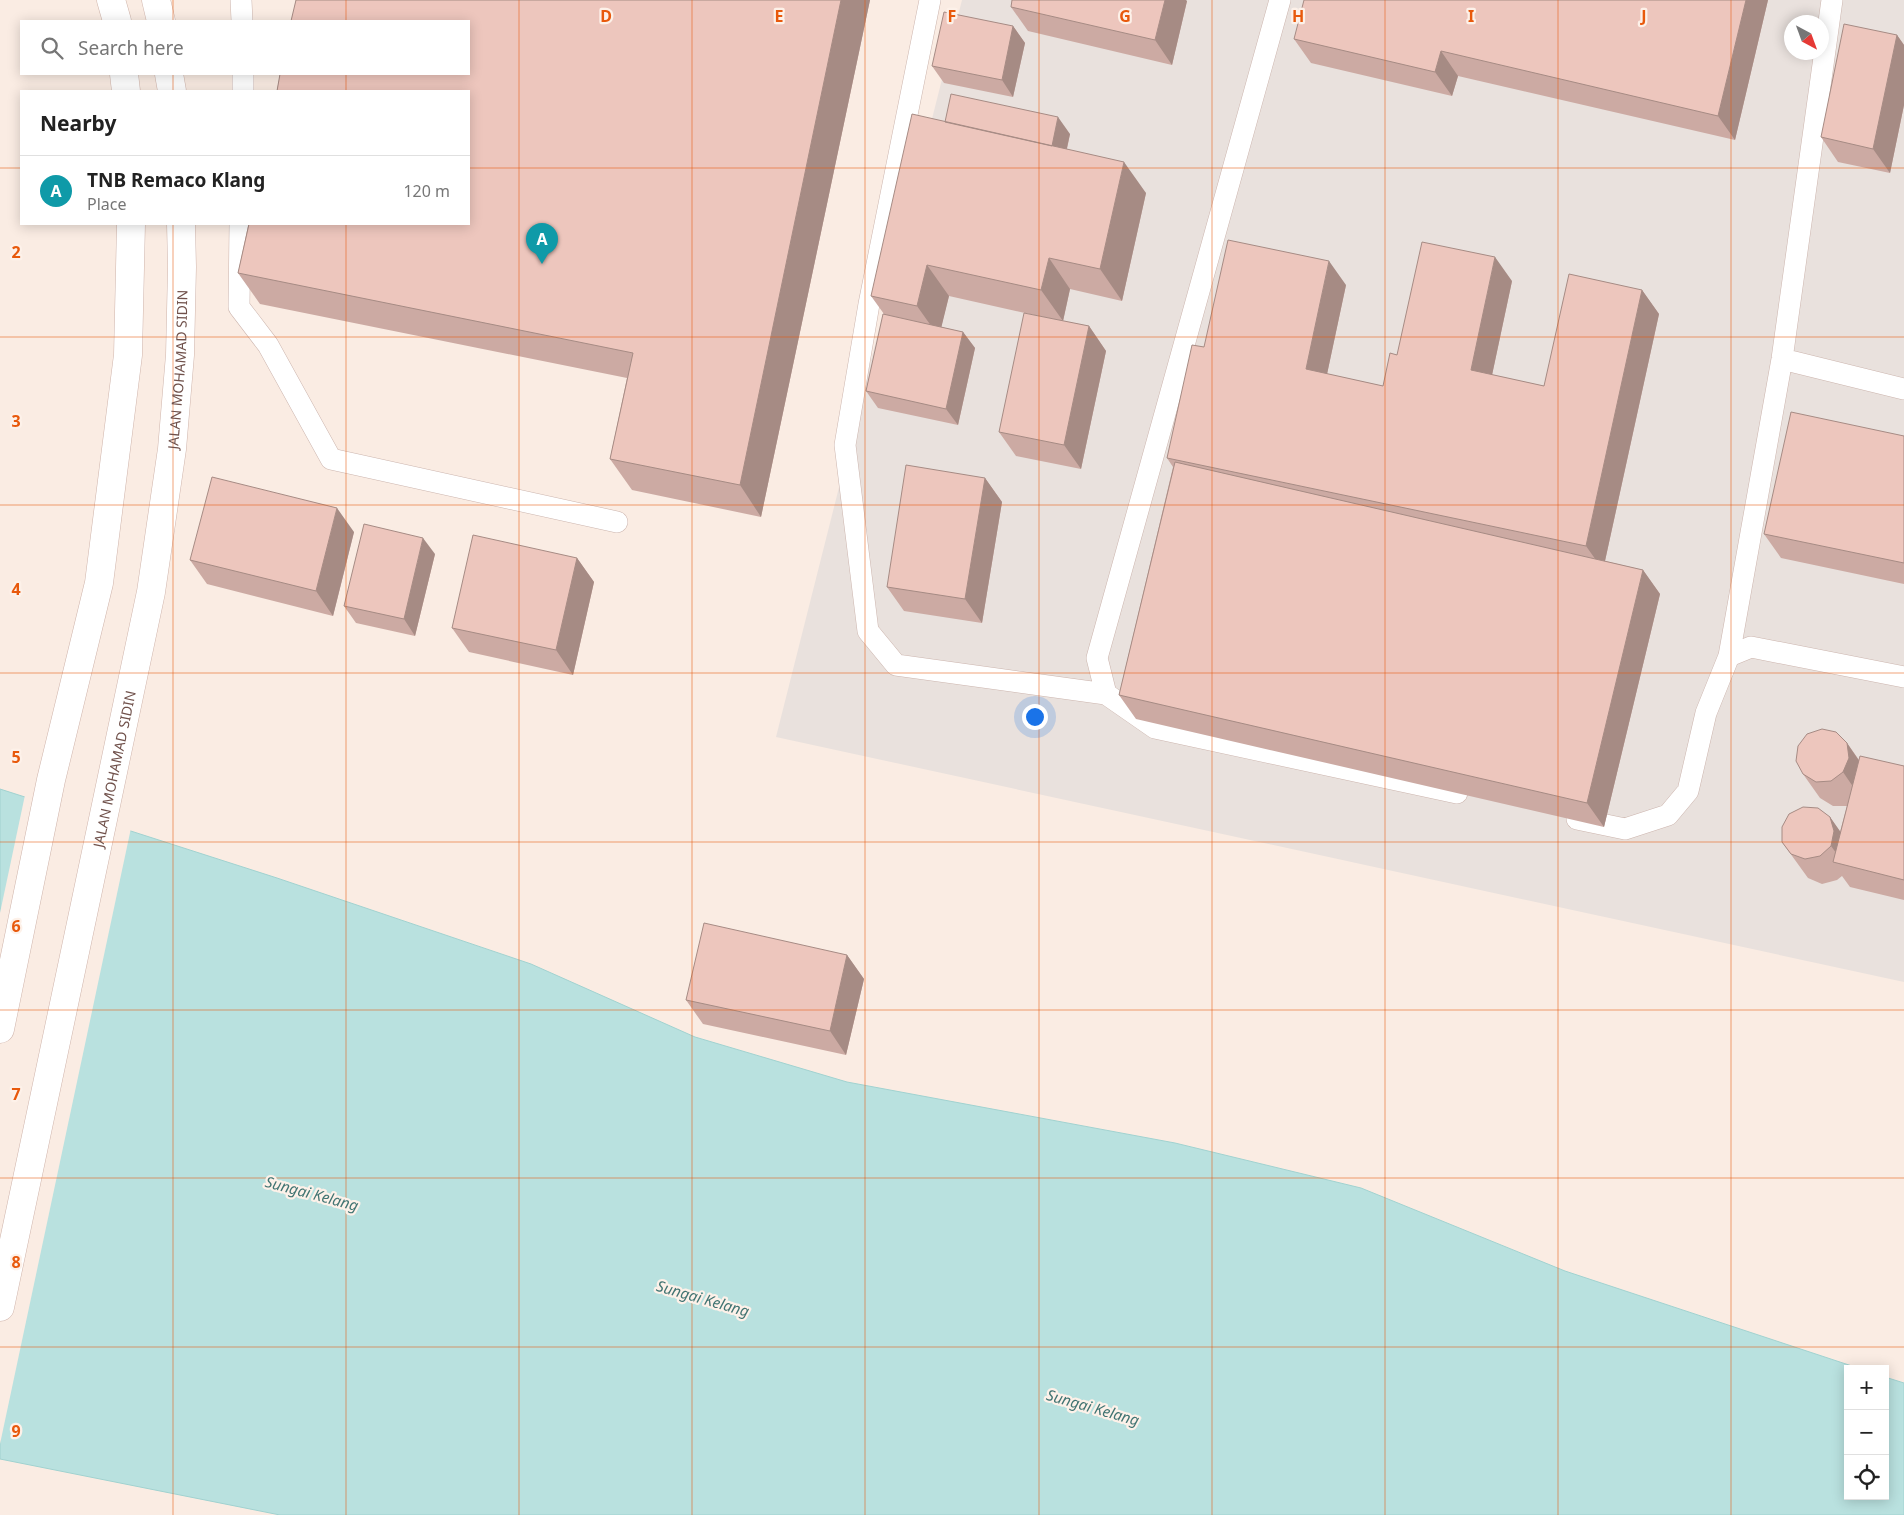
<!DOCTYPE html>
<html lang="en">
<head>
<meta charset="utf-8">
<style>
	body { margin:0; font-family:"Noto Sans",sans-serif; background:#f2f2f2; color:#222 }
	.controls { position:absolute; right:15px; bottom:15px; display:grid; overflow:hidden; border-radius:0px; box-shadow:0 2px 12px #0003 }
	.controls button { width:45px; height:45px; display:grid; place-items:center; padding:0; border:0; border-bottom:1px solid #e0e0e0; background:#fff; color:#222; font:25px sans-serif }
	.compass { position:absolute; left:1784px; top:15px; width:45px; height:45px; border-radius:50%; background:#fff; box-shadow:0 2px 12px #0003; rotate:139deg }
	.you { position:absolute; left:1034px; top:716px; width:18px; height:18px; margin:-12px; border:4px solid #fff; border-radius:50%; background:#1a73e8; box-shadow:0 0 0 8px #1a73e833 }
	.badge { display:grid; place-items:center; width:32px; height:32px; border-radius:50%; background:#da5552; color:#fff; font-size:16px; font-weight:700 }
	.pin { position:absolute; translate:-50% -41px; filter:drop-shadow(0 1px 2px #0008) }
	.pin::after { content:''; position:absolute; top:26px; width:18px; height:15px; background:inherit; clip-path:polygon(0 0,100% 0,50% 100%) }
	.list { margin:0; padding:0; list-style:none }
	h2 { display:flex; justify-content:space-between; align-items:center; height:65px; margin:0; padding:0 20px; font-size:21px }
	h2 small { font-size:16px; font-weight:400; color:#767676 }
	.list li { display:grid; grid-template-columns:32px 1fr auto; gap:15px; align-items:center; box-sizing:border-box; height:70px; padding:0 20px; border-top:1px solid #e0e0e0 }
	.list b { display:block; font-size:19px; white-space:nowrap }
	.list p { margin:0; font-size:16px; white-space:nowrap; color:#767676 }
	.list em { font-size:16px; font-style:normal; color:#767676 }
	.icon { flex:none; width:28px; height:28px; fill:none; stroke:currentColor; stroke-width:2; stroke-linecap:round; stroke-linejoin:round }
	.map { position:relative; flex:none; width:1904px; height:1515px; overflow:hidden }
	.search { position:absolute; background:#fff; box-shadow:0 2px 12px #0003; left:20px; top:20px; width:450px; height:55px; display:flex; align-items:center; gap:12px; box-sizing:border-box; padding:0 18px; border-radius:0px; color:#767676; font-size:19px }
	.panel { position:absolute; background:#fff; box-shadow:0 2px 12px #0003; left:20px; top:90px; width:450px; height:135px; border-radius:0px }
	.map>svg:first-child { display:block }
</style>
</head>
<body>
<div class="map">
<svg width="1904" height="1515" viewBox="0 0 1904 1515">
	<rect width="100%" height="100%" fill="#faece3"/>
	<path fill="#e9e1dd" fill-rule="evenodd" d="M962 0H1904V982L776 737ZM1792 22H1822V52H1792Z"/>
	<path fill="#b9e1df" stroke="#a1d2d0" d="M0 789 277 878 531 964 695 1037 847 1082 1175 1143 1361 1188 1565 1271 1861 1369H1848V1496H1885V1377L1904 1383V1515H280L0 1459Z"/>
	<path fill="#faece3" d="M25 795 131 828 0 1444V913Z"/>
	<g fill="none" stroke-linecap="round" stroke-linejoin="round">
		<g stroke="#ccb5ae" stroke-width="22">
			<path id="service" d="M241 0 242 21
				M930 0 869 304 845 445 868 631 896 665 1106 694
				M1280 0 1097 658 1106 694 1155 728 1457 793
				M243 91V74
				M240 224 239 307 268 345 331 459 617 522
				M1782 359 1904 389
				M1729 656 1782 359 1832 0
				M1577 819 1625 829 1668 815 1688 791 1706 713 1729 656 1751 647 1904 677"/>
		</g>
		<g stroke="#cfb4ab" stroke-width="29">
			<g id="secondary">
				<path d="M111 0 117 21"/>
				<path d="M156 0 161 21"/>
				<path d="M124 74 126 91"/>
				<path d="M169 74 172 91"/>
				<path d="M0 1029 51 780 99 583 128 355 131 224"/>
				<path id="s1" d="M0 1307 151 592 172 449 180 355 182 267 181 224"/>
			</g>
		</g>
		<use href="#service" stroke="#fff" stroke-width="21"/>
		<use href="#secondary" stroke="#fff" stroke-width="28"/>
	</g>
	<path fill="#ccaaa3" d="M296 0H870L761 517 632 490 610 459 627 378 260 304 238 273Z
		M1768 0 1735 140 1458 76 1452 96 1311 63 1294 39Z
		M1187 1 1172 65 1028 31 1011 7Z
		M1013 26 1025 43 1013 97 944 83 932 66Z
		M1897 35 1904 45V105L1890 173 1838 162 1821 137Z
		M945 122 1070 134 1067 149 1146 193 1122 301 1070 289 1063 321 1089 326 1106 351 1081 469 1016 456 999 432 1052 319 949 296 941 327 963 332 975 348 958 425 878 408 866 391 884 314 871 296Z
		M1512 281 1492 375 1544 386 1642 290 1659 314 1605 561 1643 570 1660 594 1604 827 1136 719 1119 695 1173 467 1167 458 1204 347 1346 285 1327 374 1383 386 1397 355Z
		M1904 436V584L1781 558 1764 534Z
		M985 478 1002 502 982 623 904 611 887 587Z
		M354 532 333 616 207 584 190 560Z
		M435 554 415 636 356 623 344 606Z
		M577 558 594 582 573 675 469 652 452 628Z
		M1847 743 1859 760 1904 766V900L1850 887 1842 876 1837 880 1822 884 1808 878 1782 842 1830 817 1840 832 1847 806H1833L1820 798 1803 774Z
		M847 955 864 979 846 1055 703 1024 686 1000Z"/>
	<path fill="#a68b84" d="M841 0H870L761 517 740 485Z
		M1165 0H1186L1187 1 1172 65 1155 40Z
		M1746 0H1768L1735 140 1718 116Z
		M1013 26 1025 43 1013 97 1002 80Z
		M1897 35 1904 45V105L1890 173 1873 149Z
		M1441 51 1458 76 1452 96 1435 72Z
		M1058 117 1070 134 1062 170 1050 154Z
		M1124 162 1146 193 1122 301 1100 269Z
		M1495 257 1512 281 1488 394 1471 370Z
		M1049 258 1070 289 1063 321 1041 290Z
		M1329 261 1346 285 1323 393 1306 369Z
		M927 265 949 296 939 337 917 306Z
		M1642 290 1659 314 1603 570 1586 546Z
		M1089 326 1106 351 1081 469 1064 445Z
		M963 332 975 348 958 425 946 409Z
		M985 478 1002 502 982 623 965 599Z
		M337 508 354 532 333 616 316 591Z
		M423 538 435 554 415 636 404 619Z
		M577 558 594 582 573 675 556 650Z
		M1643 570 1660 594 1604 827 1587 803Z
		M1847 743 1864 768 1860 797 1843 772Z
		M1830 817 1847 841 1845 865 1831 846Z
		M847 955 864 979 846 1055 830 1031Z"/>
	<path fill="#edc6bd" stroke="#a68b84" d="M296 0H841L740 485 610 459 633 353 238 273 249 224H469V91H277L280 74H469V21H291Z
		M1012 0H1165L1155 40 1011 7Z
		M1304 0H1746L1718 116 1441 51 1435 72 1294 39Z
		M944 12 1013 26 1002 80 932 66Z
		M1844 24 1897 35 1873 149 1821 137Z
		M951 94 1058 117 1052 146 945 122Z
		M912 114 1124 162 1100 269 1049 258 1041 290 927 265 917 306 871 296Z
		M1228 240 1329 261 1306 369 1383 386 1390 353 1397 355 1422 242 1495 257 1471 370 1544 386 1569 274 1642 290 1586 546 1167 458 1192 345 1204 347Z
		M1024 313 1089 326 1064 445 999 432Z
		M883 314 963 332 946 409 866 391Z
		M1791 412 1904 436V563L1764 534Z
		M1175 462 1643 570 1587 803 1119 695Z
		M906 465 985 478 965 599 887 587Z
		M212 477 337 508 316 591 190 560Z
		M364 524 423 538 404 619 344 606Z
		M473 535 577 558 556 650 452 628Z
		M1822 729 1836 732 1847 743 1849 758 1843 772 1831 781 1816 782 1803 774 1796 761 1798 746 1807 734Z
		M1860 756 1904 766V880L1833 862Z
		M1803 807 1818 808 1830 817 1834 831 1831 846 1820 856 1805 859 1791 854 1782 842V827L1789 814Z
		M704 923 847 955 830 1031 686 1000Z"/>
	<path fill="none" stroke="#e8590c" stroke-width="1" stroke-opacity="0.55" d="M173 0V21M346 0V21M519 0V1515M692 0V1515M865 0V1515M1039 0V1515M1212 0V1515M1385 0V1515M1558 0V1515M1731 0V1515M173 74V91M346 74V91M0 168H21M469 168H1904M173 224V1515M346 224V1515M0 337H1904M0 505H1904M0 673H1904M0 842H1904M0 1010H1904M0 1178H1904M0 1347H1904"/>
	<g text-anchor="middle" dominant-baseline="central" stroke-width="4.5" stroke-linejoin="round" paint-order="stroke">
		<g font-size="14" fill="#70514b" stroke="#fdf1e9">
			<text stroke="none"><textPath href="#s1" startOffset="955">JALAN MOHAMAD SIDIN</textPath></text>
			<text stroke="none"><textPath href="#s1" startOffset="550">JALAN MOHAMAD SIDIN</textPath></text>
		</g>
		<g font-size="15" font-style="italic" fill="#417472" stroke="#fdf1e9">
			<text transform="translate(312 1193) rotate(15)">Sungai Kelang</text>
			<text transform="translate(703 1298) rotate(16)">Sungai Kelang</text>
			<text transform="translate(1093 1407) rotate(16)">Sungai Kelang</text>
		</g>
	</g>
	<g font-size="16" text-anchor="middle" font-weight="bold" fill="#e8590c" stroke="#fdf1e9" stroke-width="4.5" stroke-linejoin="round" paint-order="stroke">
		<text x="606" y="22">D</text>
		<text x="779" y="22">E</text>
		<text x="952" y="22">F</text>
		<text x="1125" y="22">G</text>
		<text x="1298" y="22">H</text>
		<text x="1471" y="22">I</text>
		<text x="1644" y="22">J</text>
		<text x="16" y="258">2</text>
		<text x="16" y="427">3</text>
		<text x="16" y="595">4</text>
		<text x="16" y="763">5</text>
		<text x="16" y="932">6</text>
		<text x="16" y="1100">7</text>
		<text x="16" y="1268">8</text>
		<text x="16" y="1437">9</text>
	</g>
</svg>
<div class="controls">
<button>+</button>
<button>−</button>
<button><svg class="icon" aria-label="locate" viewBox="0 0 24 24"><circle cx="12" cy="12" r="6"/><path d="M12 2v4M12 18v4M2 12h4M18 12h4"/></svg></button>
</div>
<svg class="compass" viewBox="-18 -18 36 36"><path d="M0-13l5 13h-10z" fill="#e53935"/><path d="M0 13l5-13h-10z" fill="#767676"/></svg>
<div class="you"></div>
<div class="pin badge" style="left:542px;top:264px;background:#0f9aa8">A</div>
<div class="search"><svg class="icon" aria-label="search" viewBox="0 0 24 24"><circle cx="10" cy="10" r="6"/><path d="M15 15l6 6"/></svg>Search here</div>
<section class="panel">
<h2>Nearby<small></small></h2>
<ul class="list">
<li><span class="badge" style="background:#0f9aa8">A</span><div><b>TNB Remaco Klang</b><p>Place</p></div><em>120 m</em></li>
</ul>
</section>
</div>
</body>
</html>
